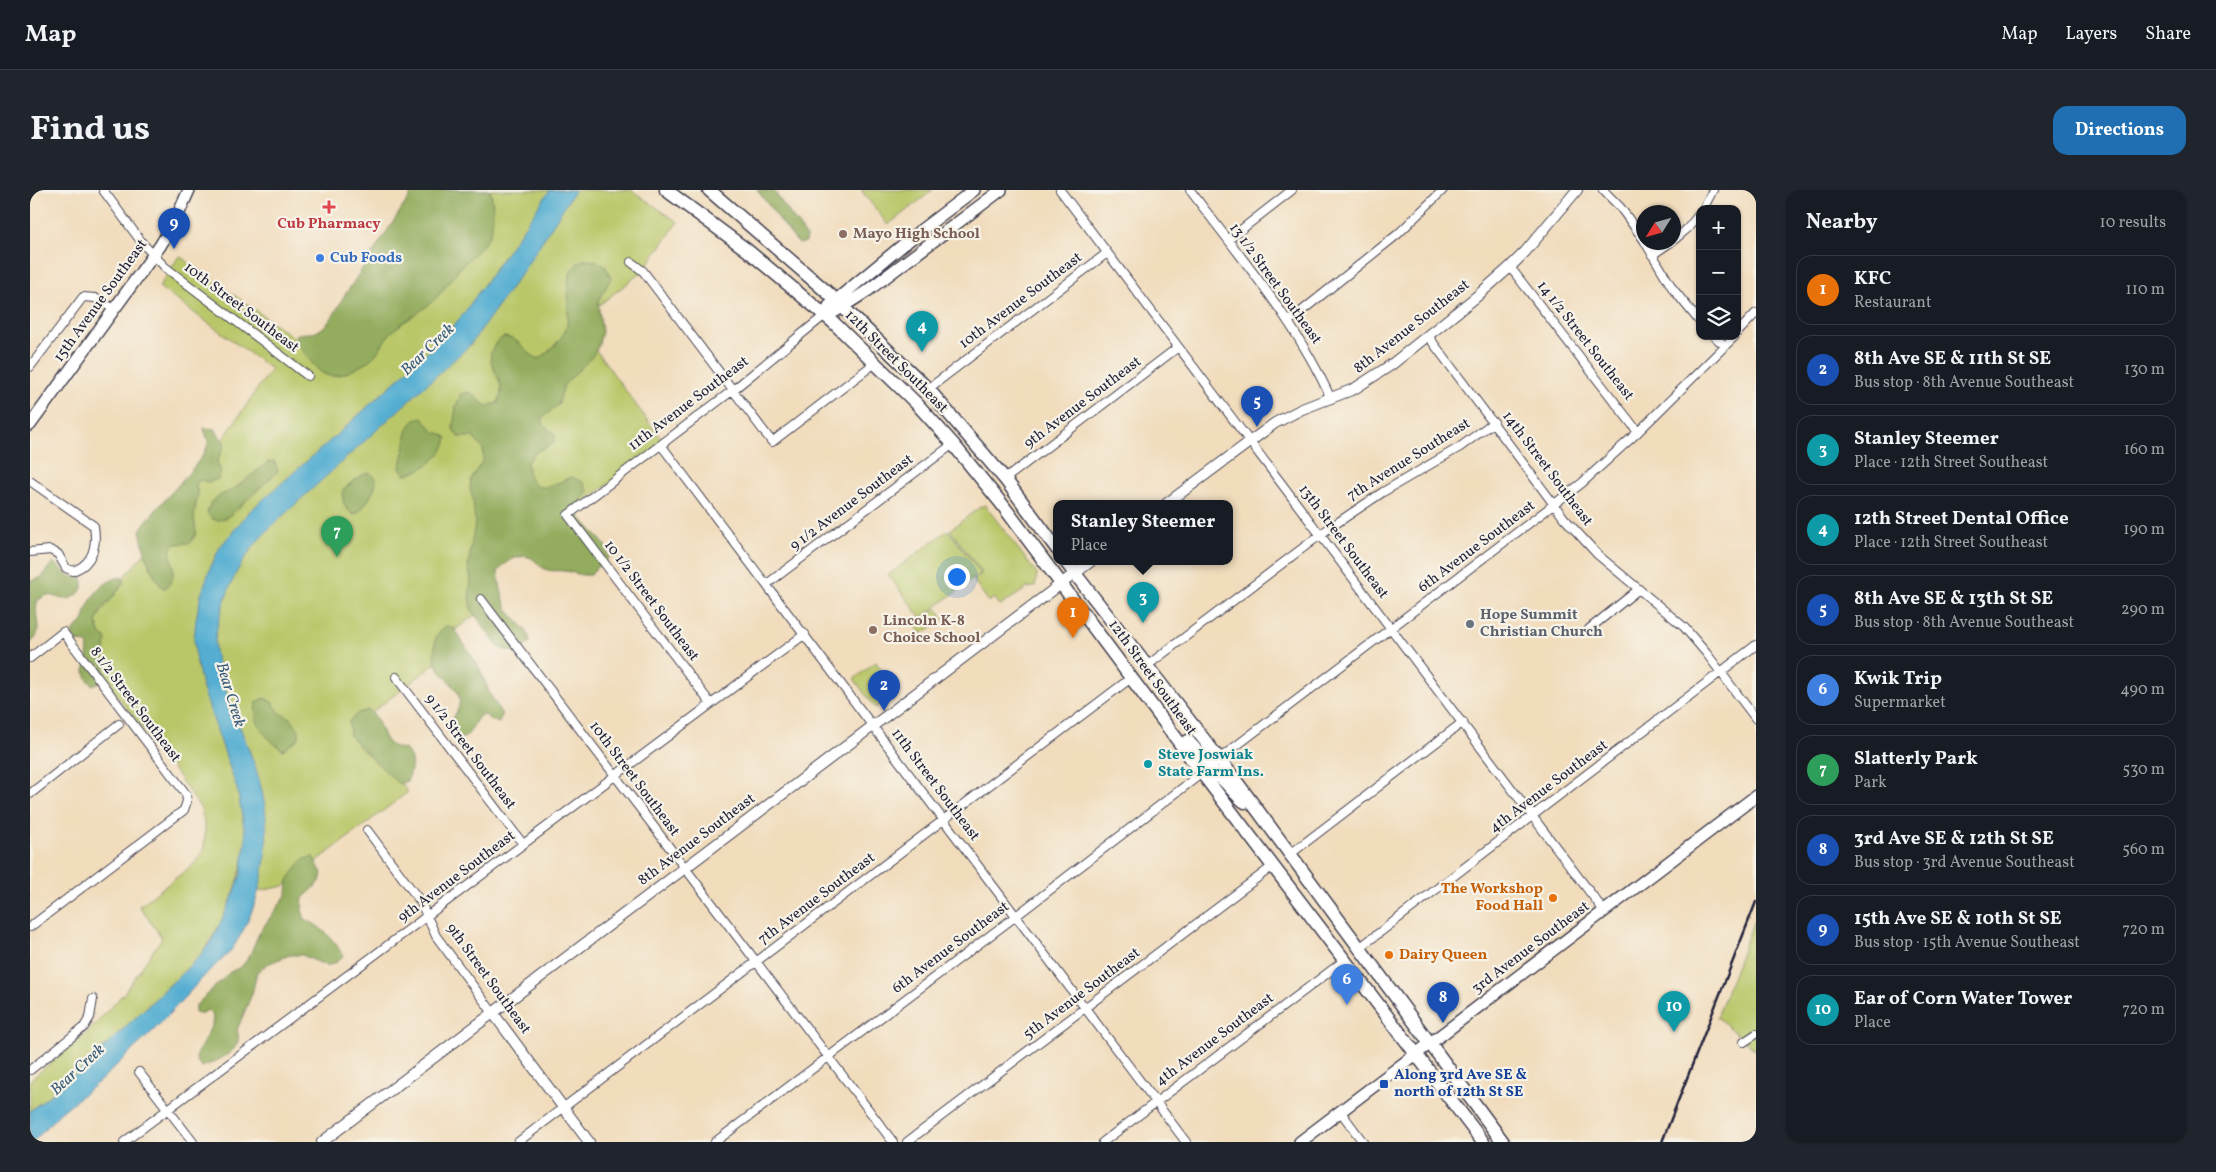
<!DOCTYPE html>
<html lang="en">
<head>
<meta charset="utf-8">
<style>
	body { margin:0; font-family:Vollkorn,serif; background:#20242c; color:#f1f3f6 }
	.controls { position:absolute; right:15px; top:15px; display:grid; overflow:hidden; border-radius:10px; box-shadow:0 1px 4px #0004 }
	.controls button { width:45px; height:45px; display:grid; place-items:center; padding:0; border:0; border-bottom:1px solid #363941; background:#171b24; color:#f1f3f6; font:25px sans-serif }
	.compass { position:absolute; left:1606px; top:15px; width:45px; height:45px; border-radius:50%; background:#171b24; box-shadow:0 1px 4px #0004; rotate:233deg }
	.you { position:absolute; left:926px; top:386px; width:18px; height:18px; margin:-12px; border:4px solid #fff; border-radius:50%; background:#1a73e8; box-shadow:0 0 0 8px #1a73e833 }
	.badge { display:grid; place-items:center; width:32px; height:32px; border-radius:50%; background:#1f6fb2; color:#fff; font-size:16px; font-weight:700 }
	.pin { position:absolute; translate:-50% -41px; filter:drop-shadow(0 1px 2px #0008) }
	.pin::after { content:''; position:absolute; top:26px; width:18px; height:15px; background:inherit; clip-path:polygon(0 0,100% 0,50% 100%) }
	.popup { position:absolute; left:1023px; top:310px; width:180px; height:65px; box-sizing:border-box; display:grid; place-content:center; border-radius:10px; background:#171b24; filter:drop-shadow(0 1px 4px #0005); font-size:16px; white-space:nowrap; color:#9ea1a6 }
	.popup b { font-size:19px; color:#f1f3f6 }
	.popup::after { content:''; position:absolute; left:50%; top:100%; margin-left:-10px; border:10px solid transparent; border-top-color:#171b24 }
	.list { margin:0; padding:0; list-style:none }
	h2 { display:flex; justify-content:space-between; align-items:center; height:65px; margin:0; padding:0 20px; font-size:21px }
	h2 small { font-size:16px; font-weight:400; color:#9ea1a6 }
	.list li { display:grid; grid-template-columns:32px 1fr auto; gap:15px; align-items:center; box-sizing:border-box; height:70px; margin:0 10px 10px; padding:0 10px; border:1px solid #363941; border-radius:15px }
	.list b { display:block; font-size:19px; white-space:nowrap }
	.list p { margin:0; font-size:16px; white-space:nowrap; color:#9ea1a6 }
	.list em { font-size:16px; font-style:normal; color:#9ea1a6 }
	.icon { flex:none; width:28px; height:28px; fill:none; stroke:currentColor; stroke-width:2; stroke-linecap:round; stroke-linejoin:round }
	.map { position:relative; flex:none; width:1726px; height:952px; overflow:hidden; border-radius:15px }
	header { display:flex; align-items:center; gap:30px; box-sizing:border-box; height:70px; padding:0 25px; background:#171b24; border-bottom:1px solid #363941 }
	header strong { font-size:24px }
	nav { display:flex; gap:28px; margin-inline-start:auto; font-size:18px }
	.intro { display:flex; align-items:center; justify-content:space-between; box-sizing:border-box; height:120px; padding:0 30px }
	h1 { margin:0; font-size:35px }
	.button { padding:12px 22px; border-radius:15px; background:#1f6fb2; color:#fff; font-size:18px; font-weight:700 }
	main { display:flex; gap:30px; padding:0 30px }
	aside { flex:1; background:#171b24; border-radius:15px; box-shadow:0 1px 4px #0004 }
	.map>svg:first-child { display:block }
</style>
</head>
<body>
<header>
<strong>Map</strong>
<nav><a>Map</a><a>Layers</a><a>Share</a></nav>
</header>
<div class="intro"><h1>Find us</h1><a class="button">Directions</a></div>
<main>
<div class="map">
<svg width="1726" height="952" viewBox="0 0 1726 952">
	<rect width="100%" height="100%" fill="#f7f3e8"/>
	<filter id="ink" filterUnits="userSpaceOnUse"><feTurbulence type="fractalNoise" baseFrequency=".02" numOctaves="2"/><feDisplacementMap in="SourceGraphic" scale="10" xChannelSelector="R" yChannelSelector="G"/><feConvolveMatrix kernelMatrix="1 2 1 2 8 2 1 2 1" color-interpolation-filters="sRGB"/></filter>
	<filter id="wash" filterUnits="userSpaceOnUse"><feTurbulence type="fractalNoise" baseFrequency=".0096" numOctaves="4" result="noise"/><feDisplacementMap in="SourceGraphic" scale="20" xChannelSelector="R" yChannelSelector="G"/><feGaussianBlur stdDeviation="1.12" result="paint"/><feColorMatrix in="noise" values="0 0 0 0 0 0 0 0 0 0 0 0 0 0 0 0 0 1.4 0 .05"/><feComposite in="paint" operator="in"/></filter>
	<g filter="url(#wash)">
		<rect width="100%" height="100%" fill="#f1dcbc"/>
		<path fill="#bac769" stroke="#6e7452" d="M397 0H601L648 32 613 81 546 133 634 253 442 395 457 416 421 443 430 455 328 533 378 602 254 696 229 701 215 656C210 697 193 736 167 769L44 886 0 921V890L56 844 94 803 132 748 109 716 163 675 174 660 175 637 171 619 137 570 74 489 75 468 71 445 66 432C73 414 86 407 94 391L93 388 115 363 122 378 128 344 241 179 129 97 149 66 287 164Z
			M831 0H903L858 35Z
			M955 315 1007 384 1005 397 997 398 970 416 963 408 959 412 944 391 952 383 920 340 950 317Z
			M918 340 951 383 891 428 858 385Z
			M907 418 913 429 892 444 886 437 889 435 887 433Z
			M846 472 868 501 845 518 824 489Z
			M1726 725V861L1687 827Z"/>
		<path fill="#93ac5d" stroke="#5a674c" d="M384 0H460C464 11 464 34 460 44 453 58 442 65 432 76 420 89 412 105 397 116 384 127 369 133 358 146 353 152 350 160 345 165 337 174 313 187 301 186 286 185 276 162 266 153V145C273 142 280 144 286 142 299 136 306 121 313 108Z
			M727 0H743L776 46V52L769 54 765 50Z
			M553 70 567 71 576 77 581 88 568 112 572 142 568 157 561 168 534 195 528 215 512 228 514 236 525 244 524 253 506 262 497 272C500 309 518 297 541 287L553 292 558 302 550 312 547 324 575 355 579 368 566 378 561 385C548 386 545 382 534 381 527 380 522 382 515 379 509 376 505 369 499 367 487 364 475 373 468 381 468 389 474 413 478 420 486 431 499 439 500 452L492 459 481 461 471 459 465 453 441 419 439 407 441 390 438 376 445 333 443 308 440 299 441 289 453 270V259L443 247H429L423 239 426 216 431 204 440 202 456 216 468 213C469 209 471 204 471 201 471 180 446 168 473 147 493 148 493 163 509 169 519 161 529 153 535 141 542 125 533 87 544 77 546 74 550 72 553 70Z
			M392 227 404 242 412 244 417 248C414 267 393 280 375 285L370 277C378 257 371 232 392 227Z
			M174 238 185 239 195 254 187 272 191 281 188 289 178 292 170 290 166 295 168 304 164 325 166 344 160 353 144 354 140 361C143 375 148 389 134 399 119 383 114 360 110 340 121 321 176 271 178 253 178 249 175 243 174 238Z
			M244 271 248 281 203 323C194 330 183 335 177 322L181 312 189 306 204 299 238 272Z
			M340 283 346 288C347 299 334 320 324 325 313 318 312 311 313 299L332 285Z
			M22 373 27 375 39 386 52 388C56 399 46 410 33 409 28 408 23 405 17 405L8 410C2 426 16 443 0 453V391L12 387Z
			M91 387 94 391C86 407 73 414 66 432L71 445 76 448 73 491 63 495C47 484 61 468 57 453L47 452 42 444C44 438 51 435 54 429 55 426 55 421 57 418 63 403 75 390 91 387Z
			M416 436 423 437 450 479 459 502 472 525 469 533 460 530 456 525H450C443 533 443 541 434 548L426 547 420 533C423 528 428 521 429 515 433 497 409 487 405 471 403 467 405 461 405 456 405 446 408 442 416 436Z
			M234 508 242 512 250 523 260 528 269 540V548L253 560C238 550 220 532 227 512Z
			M339 520C357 536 347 557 375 559 384 569 383 579 377 591L369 594 328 555 320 545 319 531 328 523Z
			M283 667 292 683 290 692 273 708 272 720 275 729C291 736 305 750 313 766L307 772 297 776 272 765H260L237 774 227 782 222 804 207 840C215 861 188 870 172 877L167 872 166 866 182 835 183 826 178 820 172 823H165V816L200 782 211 777 219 767 229 743 257 704 258 690 273 669Z"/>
		<path fill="#55aed2" stroke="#3c6886" d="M520 0H545L495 78 440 155 247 331C217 360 205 379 192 419 188 433 184 446 185 460 188 485 200 509 208 532 216 553 226 575 231 597 245 651 232 719 199 763L180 780 125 839 71 890 30 923 3 952H0V921L44 886 167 769 182 750 204 704 211 684 216 648 207 599 172 496 166 469 164 451 166 429 171 405 181 376 190 357 220 321 310 242 415 146 434 123Z"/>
	</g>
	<g filter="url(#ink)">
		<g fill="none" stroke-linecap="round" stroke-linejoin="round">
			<g stroke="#413e4e" stroke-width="10">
				<path id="minor" d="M73 0 113 54 135 77 278 186
					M1030 0 1574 721
					M1160 0C1210 67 1267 132 1301 209
					M1573 0 1590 17 1614 50
					M1673 19 1683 0
					M1198 50 1262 0
					M1644 50 1658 38 1670 23
					M1615 52 1643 99 1670 132
					M1622 65 1641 52
					M601 72 613 81 742 252 845 173
					M1480 77 1608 242
					M1258 132 1368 44 1413 0
					M1707 143 1726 123
					M1398 146 1534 328 1568 365 1654 437 1677 464 1726 529
					M1684 146 1695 156
					M0 177 53 107 65 108 84 119
					M898 199 1077 63
					M631 255 1156 952
					M975 289 1147 158
					M0 291 64 336C67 355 63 374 43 381L36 378 28 364 20 360 0 362
					M737 394 923 254
					M451 409 863 952
					M1559 439 1609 399
					M0 468 33 442 156 604 157 611 154 620 0 737
					M1118 475 1298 339 1353 302 1430 257 1464 232
					M366 487 493 654
					M681 514 538 325 703 200 795 125
					M1189 569 1552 293 1608 242 1705 146
					M0 604 89 534
					M337 640 390 711 406 746 463 823
					M1259 665 1433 532
					M1328 759 1726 455
					M1714 852 1726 844
					M0 880 54 837 60 827 63 809
					M109 882 163 952
					M1310 921 1333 952
					M94 952 775 444
					M488 952 1101 488
					M685 952 986 726 1172 583
					M877 952 1243 676
					M1073 952 1315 770"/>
			</g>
			<g stroke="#413e4e" stroke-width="12">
				<path id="tertiary" d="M1136 314 1245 233 1272 219 1324 199 1361 175 1446 107 1480 77 1495 62 1547 0
					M463 823 559 952
					M292 952 1060 372"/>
			</g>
			<g stroke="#413e4e" stroke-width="14">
				<path id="secondary" d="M799 116 890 41 944 0
					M795 125 806 121 837 101 971 0
					M0 235 130 56 146 29 159 0
					M1270 952 1726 606"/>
			</g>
			<g stroke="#413e4e" stroke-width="15">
				<path id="primary" d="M636 0 717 60 803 132 887 214 923 254 971 313 1172 583 1453 952
					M679 0 797 102 898 199 975 289 1027 359
					M1036 372 1200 583 1473 952
					M1158 551 1173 568 1184 572 1189 569
					M1172 583 1178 580C1191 582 1203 604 1215 612"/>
			</g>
			<use href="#minor" stroke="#fff" stroke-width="8"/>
			<use href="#tertiary" stroke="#fff" stroke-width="10"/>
			<use href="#secondary" stroke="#fff" stroke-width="11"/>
			<use href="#primary" stroke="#fff" stroke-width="12"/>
			<path stroke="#22223b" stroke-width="2.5" d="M1632 952 1726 712"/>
		</g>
	</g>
	<path fill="#e0444e" stroke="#f7f3e8" stroke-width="2" d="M296.5 9.5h5v5h5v5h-5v5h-5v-5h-5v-5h5z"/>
	<g fill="#8d6e63" stroke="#f7f3e8" stroke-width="2">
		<circle cx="813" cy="44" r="5"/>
		<circle cx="843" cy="440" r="5"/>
	</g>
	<circle fill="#3f7fe0" stroke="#f7f3e8" stroke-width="2" cx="290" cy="68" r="5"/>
	<circle fill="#6b7280" stroke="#f7f3e8" stroke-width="2" cx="1440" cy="434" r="5"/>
	<circle fill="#0f9aa8" stroke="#f7f3e8" stroke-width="2" cx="1118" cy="574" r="5"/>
	<g fill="#e8710a" stroke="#f7f3e8" stroke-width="2">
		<circle cx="1523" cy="708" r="5"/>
		<circle cx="1359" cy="765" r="5"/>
	</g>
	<rect fill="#1a4fb4" stroke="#f7f3e8" stroke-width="2" x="1349" y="889" width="10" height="10" rx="2.5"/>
	<g text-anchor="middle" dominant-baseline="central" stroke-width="4.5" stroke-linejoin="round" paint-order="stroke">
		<g font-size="15" font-weight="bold" fill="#be3a42" stroke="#f7f3e8">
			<text x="299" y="34">Cub Pharmacy</text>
		</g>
		<g font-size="15" font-weight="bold" fill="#785e54" stroke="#f7f3e8" text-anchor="start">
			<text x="823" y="44">Mayo High School</text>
			<text x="853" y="431">Lincoln K-8<tspan x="853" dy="17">Choice School</tspan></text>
		</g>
		<g font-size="15" font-weight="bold" fill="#366cbe" stroke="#f7f3e8" text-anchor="start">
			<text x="300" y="68">Cub Foods</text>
		</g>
		<g font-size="15" fill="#22223b" stroke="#f7f3e8">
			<text transform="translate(1245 94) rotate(54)">13 1/2 Street Southeast</text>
			<text transform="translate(71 111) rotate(-54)">15th Avenue Southeast</text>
			<text transform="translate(991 111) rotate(-37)">10th Avenue Southeast</text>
			<text transform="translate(211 118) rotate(37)">10th Street Southeast</text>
			<text transform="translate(1382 137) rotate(-38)">8th Avenue Southeast</text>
			<text transform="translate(1555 151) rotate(52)">14 1/2 Street Southeast</text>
			<text transform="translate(866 172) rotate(45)">12th Street Southeast</text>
			<text transform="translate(1053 213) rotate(-37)">9th Avenue Southeast</text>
			<text transform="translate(659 214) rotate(-37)">11th Avenue Southeast</text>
			<text transform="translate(1379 270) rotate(-32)">7th Avenue Southeast</text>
			<text transform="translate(1517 279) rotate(53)">14th Street Southeast</text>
			<text transform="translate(822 313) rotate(-37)">9 1/2 Avenue Southeast</text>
			<text transform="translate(1313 352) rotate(53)">13th Street Southeast</text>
			<text transform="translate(1447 357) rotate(-37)">6th Avenue Southeast</text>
			<text transform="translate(621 411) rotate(53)">10 1/2 Street Southeast</text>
			<text transform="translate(1122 488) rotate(54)">12th Street Southeast</text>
			<text transform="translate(105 515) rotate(53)">8 1/2 Street Southeast</text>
			<text transform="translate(440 562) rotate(53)">9 1/2 Street Southeast</text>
			<text transform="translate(604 589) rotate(53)">10th Street Southeast</text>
			<text transform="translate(905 595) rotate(53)">11th Street Southeast</text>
			<text transform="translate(1519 597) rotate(-37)">4th Avenue Southeast</text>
			<text transform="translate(667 650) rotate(-37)">8th Avenue Southeast</text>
			<text transform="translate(427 687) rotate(-37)">9th Avenue Southeast</text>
			<text transform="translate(787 709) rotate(-37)">7th Avenue Southeast</text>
			<text transform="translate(921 758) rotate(-37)">6th Avenue Southeast</text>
			<text transform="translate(1501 758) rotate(-37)">3rd Avenue Southeast</text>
			<text transform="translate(458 789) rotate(54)">9th Street Southeast</text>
			<text transform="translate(1052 804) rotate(-37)">5th Avenue Southeast</text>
			<text transform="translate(1185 850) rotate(-37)">4th Avenue Southeast</text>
		</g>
		<g font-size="15" font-weight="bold" fill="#5b616d" stroke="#f7f3e8" text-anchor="start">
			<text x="1450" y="425">Hope Summit<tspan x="1450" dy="17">Christian Church</tspan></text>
		</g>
		<g font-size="15" font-weight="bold" fill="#0d838f" stroke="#f7f3e8" text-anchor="start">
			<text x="1128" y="565">Steve Joswiak<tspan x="1128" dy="17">State Farm Ins.</tspan></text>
		</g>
		<g font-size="15" font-weight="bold" fill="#c56008" stroke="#f7f3e8" text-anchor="end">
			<text x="1513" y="699">The Workshop<tspan x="1513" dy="17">Food Hall</tspan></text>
			<text x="1369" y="765" text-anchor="start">Dairy Queen</text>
		</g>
		<g font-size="15" font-weight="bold" fill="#164399" stroke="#f7f3e8" text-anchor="start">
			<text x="1364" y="885">Along 3rd Ave SE &amp;<tspan x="1364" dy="17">north of 12th St SE</tspan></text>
		</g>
		<g font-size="16" font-style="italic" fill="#365a77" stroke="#f7f3e8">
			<text transform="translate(398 160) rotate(-44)">Bear Creek</text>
			<text transform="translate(200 505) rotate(73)">Bear Creek</text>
			<text transform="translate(48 880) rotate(-43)">Bear Creek</text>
		</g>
	</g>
</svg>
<div class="controls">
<button>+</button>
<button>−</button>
<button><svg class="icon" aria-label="layers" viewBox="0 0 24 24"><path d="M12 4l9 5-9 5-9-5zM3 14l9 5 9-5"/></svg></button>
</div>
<svg class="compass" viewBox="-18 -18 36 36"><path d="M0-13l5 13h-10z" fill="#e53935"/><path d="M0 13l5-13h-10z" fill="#9ea1a6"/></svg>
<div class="you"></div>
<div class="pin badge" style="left:1043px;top:448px;background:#e8710a">1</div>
<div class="pin badge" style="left:854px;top:521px;background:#1a4fb4">2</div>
<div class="pin badge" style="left:1113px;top:433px;background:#0f9aa8">3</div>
<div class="popup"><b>Stanley Steemer</b>Place</div>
<div class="pin badge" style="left:892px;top:162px;background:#0f9aa8">4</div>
<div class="pin badge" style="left:1227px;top:237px;background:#1a4fb4">5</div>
<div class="pin badge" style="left:1317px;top:815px;background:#3f7fe0">6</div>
<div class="pin badge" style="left:307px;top:367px;background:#2e9e5b">7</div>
<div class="pin badge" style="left:1413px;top:833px;background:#1a4fb4">8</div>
<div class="pin badge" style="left:144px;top:59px;background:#1a4fb4">9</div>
<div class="pin badge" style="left:1644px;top:842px;background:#0f9aa8">10</div>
</div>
<aside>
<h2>Nearby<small>10 results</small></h2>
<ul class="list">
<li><span class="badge" style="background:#e8710a">1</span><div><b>KFC</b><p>Restaurant</p></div><em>110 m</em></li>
<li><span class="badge" style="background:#1a4fb4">2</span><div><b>8th Ave SE &amp; 11th St SE</b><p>Bus stop · 8th Avenue Southeast</p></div><em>130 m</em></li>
<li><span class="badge" style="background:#0f9aa8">3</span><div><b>Stanley Steemer</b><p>Place · 12th Street Southeast</p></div><em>160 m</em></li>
<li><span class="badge" style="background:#0f9aa8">4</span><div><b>12th Street Dental Office</b><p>Place · 12th Street Southeast</p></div><em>190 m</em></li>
<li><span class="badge" style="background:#1a4fb4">5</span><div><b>8th Ave SE &amp; 13th St SE</b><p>Bus stop · 8th Avenue Southeast</p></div><em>290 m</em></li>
<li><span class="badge" style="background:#3f7fe0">6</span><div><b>Kwik Trip</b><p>Supermarket</p></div><em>490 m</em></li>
<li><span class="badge" style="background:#2e9e5b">7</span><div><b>Slatterly Park</b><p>Park</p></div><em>530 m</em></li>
<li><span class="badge" style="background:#1a4fb4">8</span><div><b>3rd Ave SE &amp; 12th St SE</b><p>Bus stop · 3rd Avenue Southeast</p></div><em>560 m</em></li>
<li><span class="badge" style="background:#1a4fb4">9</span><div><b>15th Ave SE &amp; 10th St SE</b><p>Bus stop · 15th Avenue Southeast</p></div><em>720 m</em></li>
<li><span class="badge" style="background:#0f9aa8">10</span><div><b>Ear of Corn Water Tower</b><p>Place</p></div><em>720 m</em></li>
</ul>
</aside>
</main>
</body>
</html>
